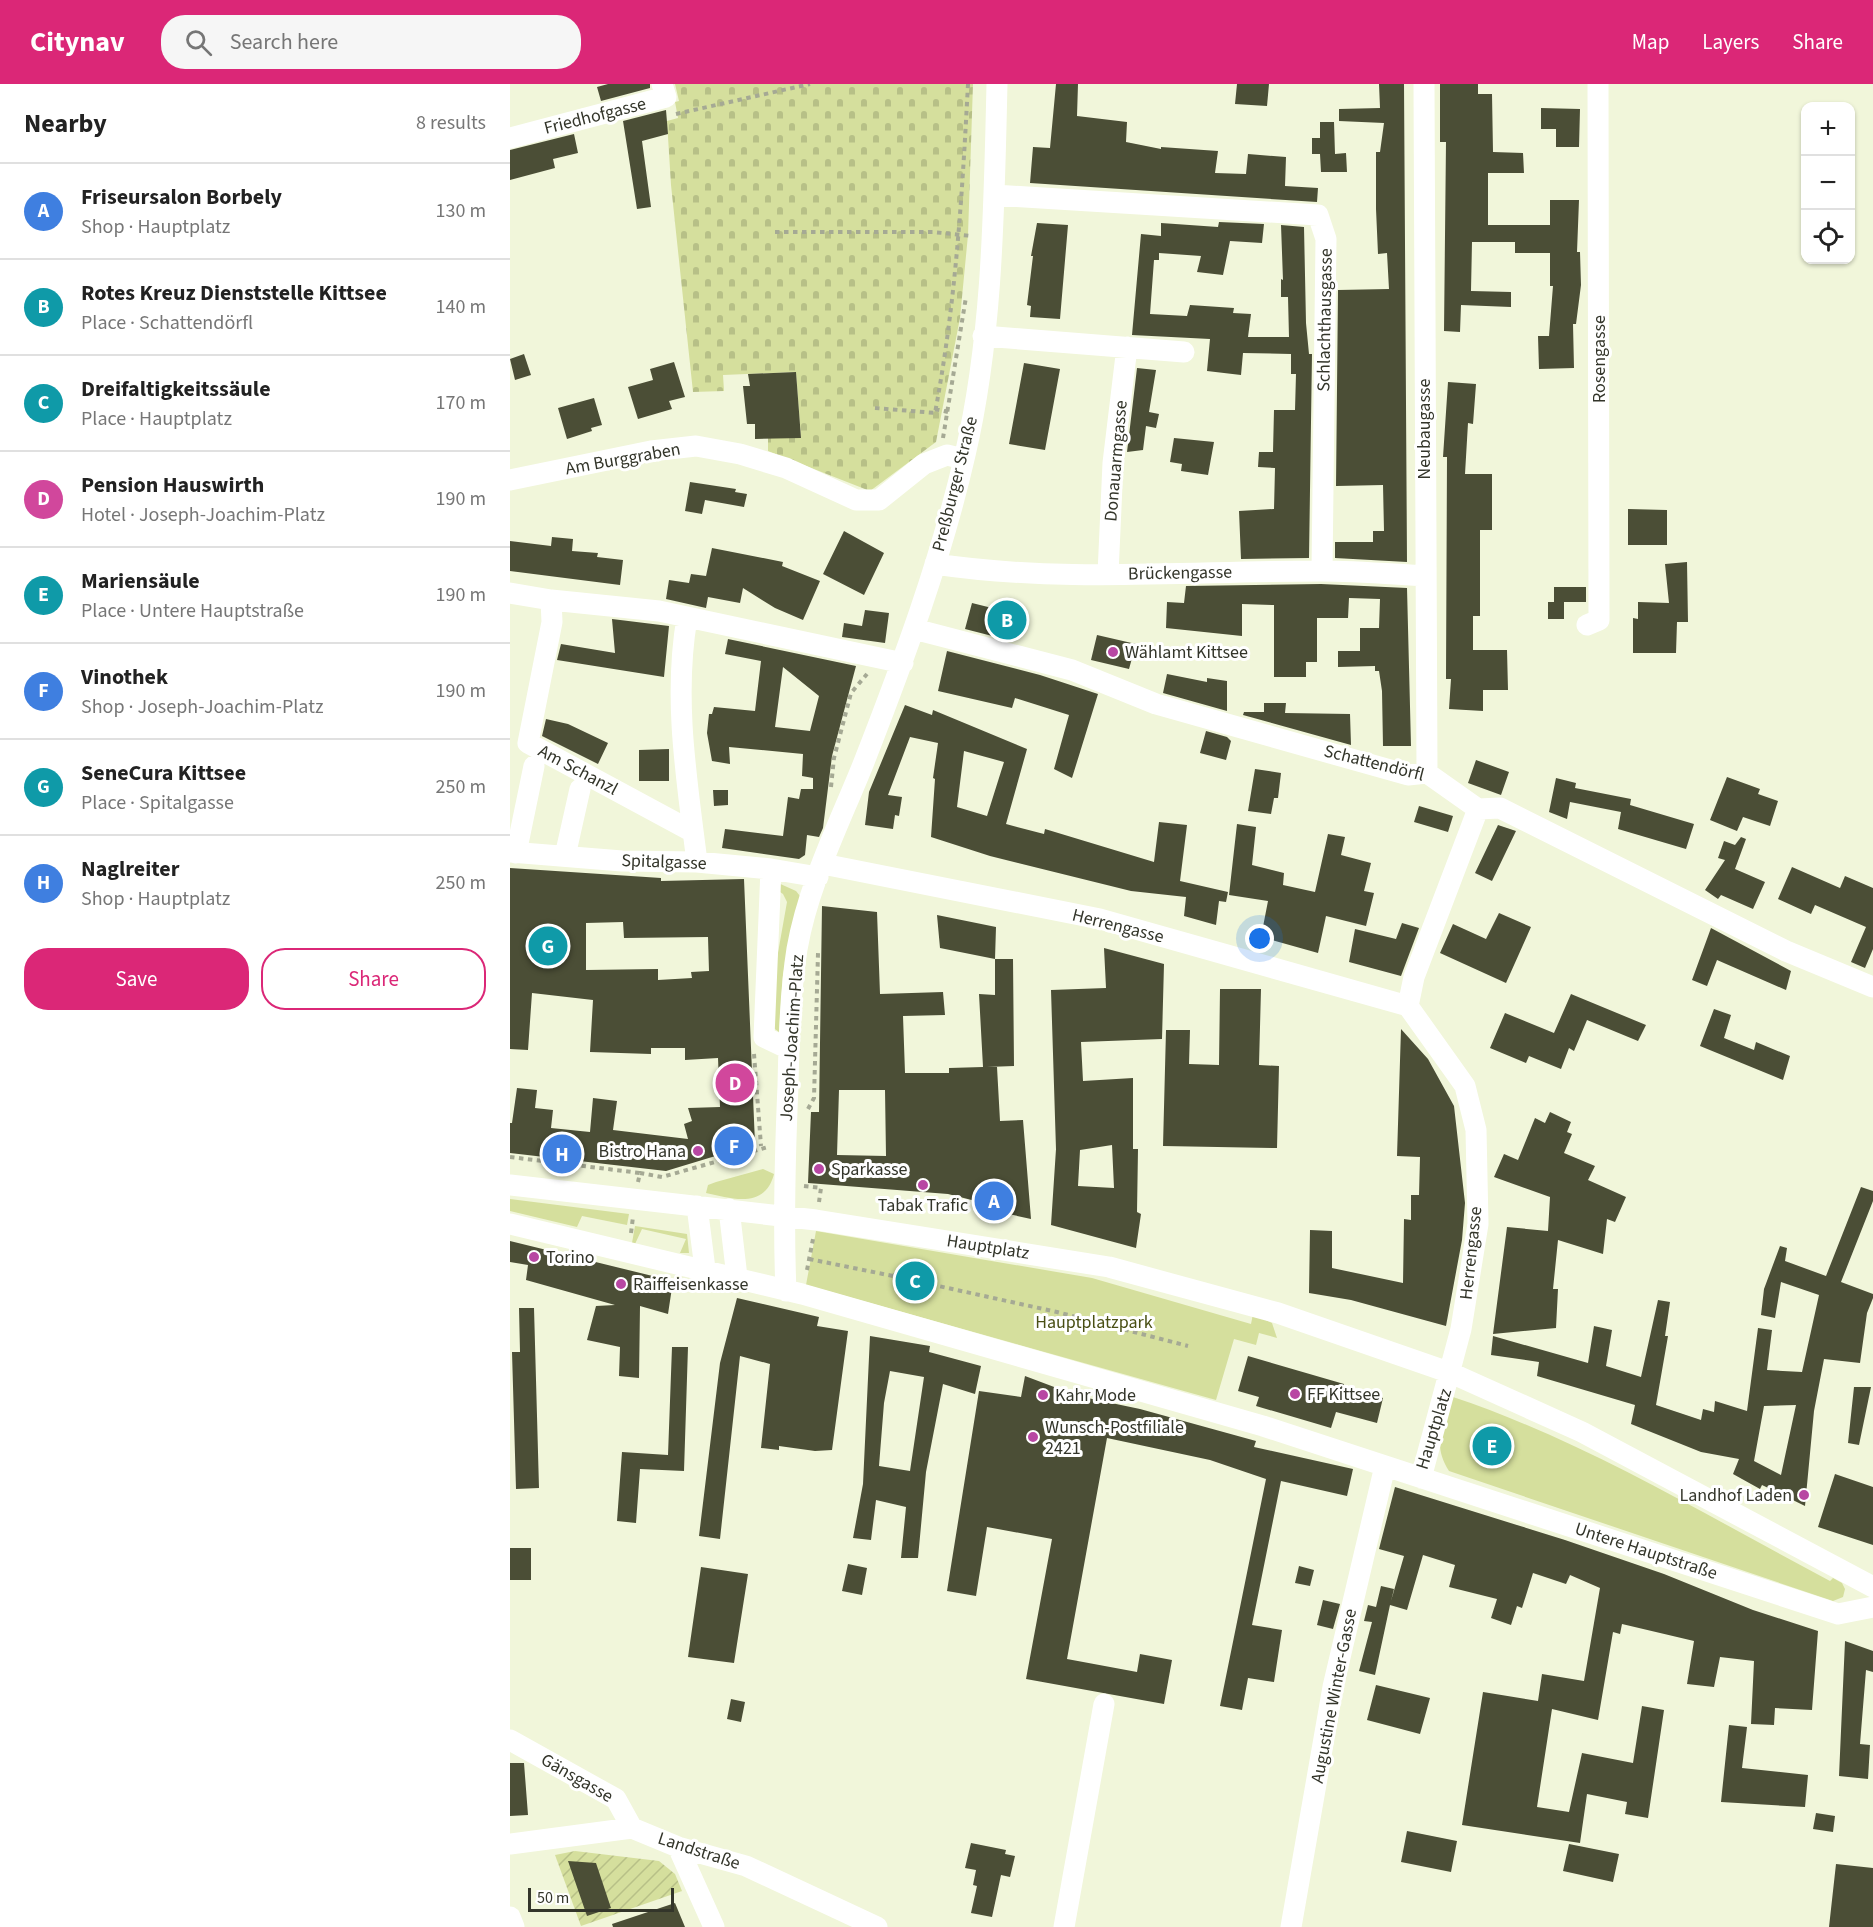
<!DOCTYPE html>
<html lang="en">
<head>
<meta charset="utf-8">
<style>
	body { margin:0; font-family:"Source Sans 3",sans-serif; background:#f6f6f6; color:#222 }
	.controls { position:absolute; right:18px; top:18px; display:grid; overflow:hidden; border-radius:12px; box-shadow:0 2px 4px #0004 }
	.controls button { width:54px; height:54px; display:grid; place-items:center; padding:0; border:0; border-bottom:2px solid #e0e0e0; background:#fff; color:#222; font:30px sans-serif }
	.scale { position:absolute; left:18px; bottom:15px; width:146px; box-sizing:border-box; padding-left:6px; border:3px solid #33352a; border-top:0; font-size:16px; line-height:21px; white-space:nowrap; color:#33352a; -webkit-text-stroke:4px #fff; paint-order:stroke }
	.you { position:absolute; left:750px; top:855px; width:21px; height:21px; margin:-15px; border:4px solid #fff; border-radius:50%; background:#1a73e8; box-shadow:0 0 0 9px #1a73e833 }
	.badge { display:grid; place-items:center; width:39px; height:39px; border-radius:50%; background:#db2777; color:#fff; font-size:20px; font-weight:700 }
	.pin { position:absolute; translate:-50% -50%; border:3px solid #fff; box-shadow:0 2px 6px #0006 }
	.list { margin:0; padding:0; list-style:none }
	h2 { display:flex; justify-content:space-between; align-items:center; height:78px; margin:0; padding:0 24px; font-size:26px }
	h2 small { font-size:20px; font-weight:400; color:#767676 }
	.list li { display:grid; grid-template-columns:39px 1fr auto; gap:18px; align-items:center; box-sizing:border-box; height:96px; padding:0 24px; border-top:2px solid #e0e0e0 }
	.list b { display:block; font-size:22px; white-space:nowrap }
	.list p { margin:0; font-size:20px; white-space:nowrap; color:#767676 }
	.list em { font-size:20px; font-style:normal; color:#767676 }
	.actions { display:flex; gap:12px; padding:18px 24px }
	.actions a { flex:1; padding:14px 0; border:2px solid #db2777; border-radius:24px; text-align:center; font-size:21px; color:#db2777 }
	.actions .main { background:#db2777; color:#fff }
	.icon { flex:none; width:33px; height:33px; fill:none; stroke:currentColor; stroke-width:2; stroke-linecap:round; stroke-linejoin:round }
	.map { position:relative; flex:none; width:1363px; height:1843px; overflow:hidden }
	header { display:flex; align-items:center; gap:36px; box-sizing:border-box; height:84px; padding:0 30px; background:#db2777; color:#fff }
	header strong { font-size:28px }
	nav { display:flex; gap:33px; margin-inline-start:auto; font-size:21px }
	.search { width:420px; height:54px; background:#f6f6f6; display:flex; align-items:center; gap:15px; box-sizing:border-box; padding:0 21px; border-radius:24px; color:#767676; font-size:22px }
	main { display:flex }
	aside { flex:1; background:#fff }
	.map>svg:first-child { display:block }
</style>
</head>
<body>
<header>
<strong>Citynav</strong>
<div class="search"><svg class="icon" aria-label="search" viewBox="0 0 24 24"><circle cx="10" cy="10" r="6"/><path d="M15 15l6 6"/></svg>Search here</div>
<nav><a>Map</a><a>Layers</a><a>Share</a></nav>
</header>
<main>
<aside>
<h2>Nearby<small>8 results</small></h2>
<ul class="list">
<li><span class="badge" style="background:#3f7fe0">A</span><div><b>Friseursalon Borbely</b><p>Shop · Hauptplatz</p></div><em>130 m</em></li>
<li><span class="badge" style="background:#0f9aa8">B</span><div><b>Rotes Kreuz Dienststelle Kittsee</b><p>Place · Schattendörfl</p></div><em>140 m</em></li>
<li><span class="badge" style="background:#0f9aa8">C</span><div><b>Dreifaltigkeitssäule</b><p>Place · Hauptplatz</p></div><em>170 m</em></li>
<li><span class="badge" style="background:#d1479c">D</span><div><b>Pension Hauswirth</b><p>Hotel · Joseph-Joachim-Platz</p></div><em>190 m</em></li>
<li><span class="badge" style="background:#0f9aa8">E</span><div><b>Mariensäule</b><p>Place · Untere Hauptstraße</p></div><em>190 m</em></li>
<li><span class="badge" style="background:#3f7fe0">F</span><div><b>Vinothek</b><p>Shop · Joseph-Joachim-Platz</p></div><em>190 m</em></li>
<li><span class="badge" style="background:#0f9aa8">G</span><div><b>SeneCura Kittsee</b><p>Place · Spitalgasse</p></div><em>250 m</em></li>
<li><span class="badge" style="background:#3f7fe0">H</span><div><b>Naglreiter</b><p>Shop · Hauptplatz</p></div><em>250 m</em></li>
</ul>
<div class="actions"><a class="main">Save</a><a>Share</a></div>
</aside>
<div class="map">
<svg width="1363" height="1843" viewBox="0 0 1363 1843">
	<defs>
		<pattern id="cemetery-stones" width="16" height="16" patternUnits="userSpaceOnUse" patternTransform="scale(1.5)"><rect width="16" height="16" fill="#d5df9d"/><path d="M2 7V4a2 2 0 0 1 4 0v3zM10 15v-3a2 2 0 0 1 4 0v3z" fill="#b7c087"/></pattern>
		<pattern id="garden-furrows" width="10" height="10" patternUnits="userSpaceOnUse" patternTransform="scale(1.5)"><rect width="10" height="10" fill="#d5df9d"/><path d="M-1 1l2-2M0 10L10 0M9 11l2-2" fill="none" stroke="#b7c087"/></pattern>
	</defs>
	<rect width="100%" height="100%" fill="#f1f6da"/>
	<path fill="#d5df9d" d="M266 798 286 807 290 812 273 890 269 948 262 943 266 880 277 818 273 810 264 804Z
		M253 1085 264 1090C255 1125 223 1115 196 1109L198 1101 206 1098Z
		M0 1115 119 1130 117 1141 72 1132 67 1143 0 1127Z
		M125 1142 177 1150 179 1169H170L176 1155 132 1145 125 1160 122 1159Z
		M306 1147 582 1194 741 1240 743 1230 762 1239 767 1254 749 1249 746 1261 724 1255 706 1316 296 1201Z
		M943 1313C1075 1357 1197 1432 1320 1497L1323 1494 1332 1499 1335 1505 1333 1513 1323 1517 939 1387C921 1359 934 1342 943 1313Z"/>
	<path fill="url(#cemetery-stones)" d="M165 0H463L458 151 450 234 426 358 360 407 258 367V354H291L286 288 213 291 214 307 183 308 161 101 157 37 168 34 165 18 169 17Z"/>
	<path fill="url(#garden-furrows)" d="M65 1767 149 1777 165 1790 172 1807 71 1842 45 1771Z"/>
	<path fill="#4b4e36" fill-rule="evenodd" d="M98 0H140V4L91 17 87 3Z
		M546 0H568L567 32 617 38 616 58 651 65V63L708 67 705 89 736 90 738 70 776 73 775 102 808 104 807 118 520 99 523 63 540 64Z
		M727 0H759L757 22 725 20Z
		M869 0H894L897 478 825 474V458H863V447H874L873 401 826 402 828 206 879 205 877 169 868 170 866 125V68H870L874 39 829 37V25L870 24Z
		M930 0H968V10H982L983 68 1013 69 1014 89H978V141H1040V116H1069L1067 168H1070L1071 201 1066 240H1063L1064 284 1029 285 1028 252H1039L1043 202H1040V169H1005V158H962L961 207 1001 208V223L951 221 950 248 934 247 936 58H930Z
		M1031 24 1070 25 1069 63H1046V45H1031Z
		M156 26 158 50 132 57 141 123 127 125 113 37Z
		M810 38H824L825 70 836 69 837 88H811L810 70H802V54H810Z
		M64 50 68 69 43 75 45 84 0 96V66Z
		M709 138 754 140 752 159 720 157 713 191 687 188 691 172 649 169V176H644L640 230 677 232 680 221 724 224 723 229 741 230 738 253H779L778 213H771V195L773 196 771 141 794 143 796 239 799 270H802L799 474 731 475 729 427 764 425 765 384 748 383 749 368H763L764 326H785L786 290H781V270L733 269 731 291 697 287 700 255 622 251 631 150 651 152V139L708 143Z
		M527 139 558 141 550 235 520 233 521 222 517 221 523 172H521Z
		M14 270 21 291 5 296 0 275Z
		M164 278 175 313 159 317 162 325 128 335 118 303 143 296 140 285Z
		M514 279 550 285 535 366 499 360Z
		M627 284 646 286 639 328 649 330 646 344 636 342 633 366 617 368Z
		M286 288 291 354 245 355V340H237L233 302H240L238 290Z
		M938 298 966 300 963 340 958 339 955 390H982V446H970V532H963V566H997L998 606H973V627L939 625 941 595H936L937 373H933Z
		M84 314 92 341 81 344 82 347 57 355 48 324Z
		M664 354 704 358 698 391 671 387 672 380 660 378Z
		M180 398 226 405 225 408 237 410 234 423 195 416 192 430 175 427Z
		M1118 425 1157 426V461H1118Z
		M334 447 374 469 354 511 313 490Z
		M42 453 63 455 62 467 88 469 87 473 113 476 110 501 0 487V457L41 462Z
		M202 464 273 478 272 482 310 497 293 536 265 524 233 504 230 519 198 513 196 524 156 515 159 496 179 499 181 490 196 492Z
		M1177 478 1178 538H1167L1166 569H1123V534L1128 535V518L1159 519 1155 480Z
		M811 500 897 504 901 662H873L872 607 869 587H865V582L828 583V567H850V544H869L870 515 839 514 838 534H807V578H796V593H764V521L732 520V552L656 544 657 518 674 519 676 502Z
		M1044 503H1076V518H1044Z
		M1038 518H1054V535H1038Z
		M462 519 490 526 492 519 510 523 503 552 495 550 494 555 455 545Z
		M355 526 379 529 375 559 332 553 334 539 352 542Z
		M102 535 159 542 154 593 47 576 51 560 105 569Z
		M587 551 626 560 619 585 581 576Z
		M218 555 346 582 322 672 313 744 309 753 297 751 295 771 289 775 212 764 215 745 273 752 278 713 289 715 291 705H303V694L292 692 293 670 219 663 220 680 202 677 197 649 199 630H202L204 623 245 627 251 577 215 570ZM273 583 309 612 300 647 265 643Z
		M437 567 530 591 588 610 562 694 544 685 559 631 505 614 502 624 428 607Z
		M657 590 697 598V594L717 597V627L653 609Z
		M754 619H776L775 629 840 630 841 661 733 631 734 628H754Z
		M395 621 422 631 423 626 517 665 496 740 534 750 535 745 644 778 649 738 677 741 670 797 718 808 716 818 709 817 706 841 674 832 676 813 621 807 480 772 421 753 425 695 423 694 428 659 400 653 378 711 392 713 389 732 385 731 383 745 355 741 359 708ZM454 667 494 678 477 732 447 723Z
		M36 635 58 640 98 659 88 680 32 652Z
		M696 647 717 653 721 657 716 676 690 669Z
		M159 665V697H129V666Z
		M966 676 999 688 991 711 958 699Z
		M745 685 771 689 768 714H764L761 730 738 727Z
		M1217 693 1250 705 1248 710 1268 717 1260 742 1233 733 1227 747 1200 736Z
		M1046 694 1066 699 1065 704 1121 715 1120 721 1184 740 1176 765 1108 745 1111 728 1060 718 1057 735 1039 728Z
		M203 706H218V721L204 722Z
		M909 722 943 732 938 748 904 738Z
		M727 740 746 743 742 781 774 789 773 801 805 808 818 750 835 753 831 771 861 779 854 807 864 809 856 842 816 832 808 869 751 853 758 817 719 811Z
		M988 741 1006 747 982 797 965 789Z
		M1231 753 1236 755 1225 785 1255 798 1243 825 1211 811 1208 815 1195 806 1215 776 1208 774 1214 757 1225 761Z
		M1282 783 1330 804 1335 792 1363 804V865L1355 884 1341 878 1356 843 1305 821 1301 830 1268 815Z
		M0 784 151 794V797L234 795 245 1060 156 1087 0 1069V1039H2L7 1004 27 1006 25 1024 43 1026 41 1044 80 1048 83 1014 107 1017 103 1046 178 1055 174 1040 182 1037 178 1024 210 1023 208 974 175 976V964H141V970L80 968 83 916 22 909 18 966 0 965ZM113 838 114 854 198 853 199 887 181 888 182 894 148 896V885L76 886V839Z
		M312 822 367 828 370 910 433 908 435 931 393 932 395 989H439V984L473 983 469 910 485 911V875H503L504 982 477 983H487L490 1037 513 1036 521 1135 494 1129 493 1124 438 1110 298 1099 301 1028H309ZM329 1006H375L376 1072 327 1071Z
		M989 829 1021 843 996 899 930 869 943 840 976 855Z
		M427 831 486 843 485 875 430 864Z
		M892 839 909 844 891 892 839 878 845 845 886 855Z
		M1201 844 1281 887 1276 906 1207 876 1197 902 1182 896Z
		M594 864 654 880 652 955 571 958 573 997 623 994V1065H628L627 1128 631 1130 626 1164 541 1141 546 1065 541 906 596 904ZM602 1061 604 1104 568 1102 570 1066Z
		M710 905H751L749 981 769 982 767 1064 653 1062 656 946H680L679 980 709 981Z
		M1061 910 1136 941 1128 957 1077 936 1064 967 1059 964 1051 985 1019 972 1016 979 980 964 995 929 1044 949Z
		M1204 925 1221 931 1214 954 1244 966 1246 958 1280 972 1273 996 1190 962Z
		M891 945 918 975 944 1022 955 1119 952 1156 936 1242 841 1216 799 1209 800 1146 822 1147V1184L893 1199 894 1135 901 1136V1111H909L910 1073 887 1072Z
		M1040 1028 1061 1038 1057 1048 1062 1050 1054 1069 1085 1082 1078 1096 1116 1113 1105 1138 1097 1135 1093 1170 1048 1156 1043 1205H1048L1046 1244 983 1250 997 1143 1038 1147 1040 1113 984 1093 994 1070 1008 1076 1025 1034 1035 1039Z
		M1351 1103 1363 1107V1117L1331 1198 1363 1210V1214L1357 1229 1350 1279 1314 1275 1304 1327 1295 1422 1252 1401 1250 1405 1223 1390 1229 1375 1191 1368 1121 1340 1125 1321 1027 1292 1029 1278 981 1271 983 1252 1078 1279 1084 1242 1102 1246 1096 1282 1131 1293 1148 1216 1160 1218 1155 1252H1158L1146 1321 1191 1336 1193 1325 1204 1328 1205 1317 1237 1327 1248 1244 1262 1246 1257 1286 1292 1288 1309 1211 1271 1198 1265 1234 1251 1231 1254 1205 1270 1162 1277 1164 1275 1177 1316 1192ZM1286 1321 1271 1391 1244 1377 1254 1322Z
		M0 1157 163 1197 158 1230 130 1222 129 1294 109 1292 110 1263 77 1256 86 1222 105 1221 16 1196 18 1181 0 1178Z
		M227 1214 309 1233 307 1242 338 1247 322 1366 305 1367 269 1362V1366L251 1364 260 1280 230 1272 210 1455 189 1452 210 1279Z
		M9 1224H24L29 1404 6 1405 2 1268H10Z
		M360 1252 420 1262 419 1268 471 1282 465 1310 433 1300 416 1388 408 1474H391L396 1423 366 1416 361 1456 343 1454 353 1400ZM380 1287 414 1293 400 1387 369 1382 374 1319Z
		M162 1263H178L174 1387 130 1385 126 1439 107 1437 112 1368 158 1371Z
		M738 1272 834 1300 833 1304 873 1314 867 1339 826 1328 821 1344 746 1322 749 1313 728 1307Z
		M515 1292 568 1312 630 1325 746 1357 744 1363 843 1385 837 1412 771 1397 742 1541 772 1546 764 1598 738 1594 732 1626 710 1622 756 1395 700 1376 597 1354 557 1575 627 1588 630 1570 662 1576 654 1620 516 1595 542 1455 477 1443 466 1512 437 1507 469 1307 511 1313Z
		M1344 1303H1361L1349 1361 1338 1359Z
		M1325 1390 1363 1403V1461L1308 1443Z
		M885 1403 1055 1456 1154 1490 1243 1526 1308 1547 1302 1626 1265 1624 1264 1641 1241 1640 1244 1577 1210 1573 1204 1603 1177 1600 1184 1557 1112 1540 1110 1550 1103 1548 1088 1636 1042 1625 1027 1723 1059 1728 1072 1669 1123 1679 1132 1622 1154 1626 1138 1734 1115 1730 1117 1718 1077 1710 1070 1759 952 1741 973 1608 1028 1617 1032 1590 1074 1597 1090 1504 1060 1491 1056 1500 1023 1489 1012 1524 1007 1522 1001 1541 981 1534 987 1515 939 1503 945 1481 913 1471 897 1526 880 1521 865 1591 849 1587 862 1538 854 1537 858 1521 866 1523 871 1502 884 1505 881 1517 894 1472 869 1465Z
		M0 1464H21V1496H0Z
		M338 1480 357 1484 352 1511 332 1507Z
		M789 1482 804 1486 800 1502 785 1499Z
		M191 1483 238 1490 224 1579 178 1573Z
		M813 1516 830 1520 823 1545 807 1541Z
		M1335 1557 1363 1567V1588L1356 1586 1350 1660 1360 1661 1358 1695 1329 1692Z
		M866 1601 920 1614 910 1650 857 1636Z
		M221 1615 235 1618 231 1638 217 1635Z
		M1219 1641 1237 1643 1232 1684 1298 1691 1295 1723 1211 1718Z
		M0 1679H14L18 1731 0 1732Z
		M1306 1729 1325 1732 1323 1748 1303 1745Z
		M897 1747 947 1757 941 1788 891 1778Z
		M461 1759 496 1766 495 1770 505 1772 500 1793 491 1791 482 1833 461 1829 467 1802 463 1801 466 1786 455 1784Z
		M1059 1760 1109 1770 1103 1798 1053 1787Z
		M58 1777 86 1779 101 1824 77 1832Z
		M1326 1780 1363 1784V1843H1319Z
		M165 1819 175 1843H103L102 1840Z"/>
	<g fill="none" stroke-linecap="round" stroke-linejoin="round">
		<path stroke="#a5a994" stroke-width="4" stroke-dasharray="4.5 4.5" stroke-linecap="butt" d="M166 30 300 0
			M265 148H423L462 152
			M365 324 425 329C446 217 452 113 458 0
			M425 325 438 328
			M433 354 456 213
			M321 703 324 674 341 609 357 590
			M244 970 251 1062
			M298 1025 304 1014 308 869
			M0 1073 130 1089
			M128 1098 130 1089 152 1093 258 1063
			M294 1102 311 1104 309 1118
			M121 1149 123 1133
			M299 1175 383 1192C389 1204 398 1210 411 1211L424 1201 547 1228 678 1262
			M297 1186 303 1155
			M383 1192 394 1184 411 1185 422 1194 424 1201"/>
		<path stroke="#fff" stroke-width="21" d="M914 0 917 689
			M0 54 156 13 152 0
			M484 111 808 131 816 155 812 487
			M473 252 674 268
			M0 396 141 367 186 362 230 370 276 384 346 416H369L414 380 437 371 454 375
			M425 480C552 499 682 487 811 487 845 487 880 490 915 492
			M598 490 603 379 617 263
			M0 509 41 516 149 527 393 579
			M41 516 42 538 18 659 183 748
			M177 534C163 615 177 697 187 778
			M1077 541 1089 536 1088 0
			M404 545 562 586 646 620 898 691 917 689 968 725 990 724 1276 867 1363 903
			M0 768 112 777 187 778 261 785 308 793
			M6 769 24 682
			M55 772 70 705
			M313 780 590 835 898 922
			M261 785 254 953 279 965
			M0 1101 306 1136 599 1183 768 1229 941 1289 1072 1348 1363 1503
			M187 1122 195 1185
			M219 1125 227 1193
			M0 1140 292 1210 753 1342 1328 1530 1363 1523
			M276 1207C273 1138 275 1070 278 1002 279 957 280 909 287 865 298 801 330 738 354 678 393 578 431 476 455 371 483 251 484 123 487 0
			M911 1394 951 1245 968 1140 966 1046 955 1002 898 922 904 893 968 725
			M0 1656 106 1715 122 1744
			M0 1760 122 1744 168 1763 236 1782 367 1843
			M168 1763 204 1843
			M0 1833 4 1843
			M554 1843 594 1620
			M781 1843 823 1603 875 1382"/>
	</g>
	<g fill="#b847a3" stroke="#fff" stroke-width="2">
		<circle cx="603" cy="568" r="6"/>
		<circle cx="188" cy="1067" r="6"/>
		<circle cx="309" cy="1085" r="6"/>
		<circle cx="413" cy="1101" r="6"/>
		<circle cx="24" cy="1173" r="6"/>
		<circle cx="111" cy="1200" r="6"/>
		<circle cx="785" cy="1310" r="6"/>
		<circle cx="533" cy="1311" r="6"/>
		<circle cx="523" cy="1353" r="6"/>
		<circle cx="1294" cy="1411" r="6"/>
	</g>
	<g text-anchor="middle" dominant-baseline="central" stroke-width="6" stroke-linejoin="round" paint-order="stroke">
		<g font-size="18" fill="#33352a" stroke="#fff">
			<text transform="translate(85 32) rotate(-14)">Friedhofgasse</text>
			<text transform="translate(815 236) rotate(-89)">Schlachthausgasse</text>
			<text transform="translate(1089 275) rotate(-90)">Rosengasse</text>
			<text transform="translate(914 345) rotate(-90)">Neubaugasse</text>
			<text transform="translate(113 375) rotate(-10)">Am Burggraben</text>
			<text transform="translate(606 377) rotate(-85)">Donauarmgasse</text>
			<text transform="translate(445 400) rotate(-76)">Preßburger Straße</text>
			<text transform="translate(670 489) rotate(-1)">Brückengasse</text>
			<text transform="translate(864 679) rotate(14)">Schattendörfl</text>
			<text transform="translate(68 686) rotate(28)">Am Schanzl</text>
			<text transform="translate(154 778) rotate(2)">Spitalgasse</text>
			<text transform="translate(608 842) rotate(14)">Herrengasse</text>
			<text transform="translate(282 954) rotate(-86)">Joseph-Joachim-Platz</text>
			<text transform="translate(478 1163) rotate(9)">Hauptplatz</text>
			<text transform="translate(961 1169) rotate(-84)">Herrengasse</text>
			<text transform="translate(924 1345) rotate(-73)">Hauptplatz</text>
			<text transform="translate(1136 1467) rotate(18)">Untere Hauptstraße</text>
			<text transform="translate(824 1612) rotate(-79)">Augustine Winter-Gasse</text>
			<text transform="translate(67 1694) rotate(30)">Gänsgasse</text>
			<text transform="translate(189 1767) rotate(18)">Landstraße</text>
		</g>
		<g font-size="18" fill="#33352a" stroke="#fff" text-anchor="start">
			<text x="615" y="568">Wählamt Kittsee</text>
			<text x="176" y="1067" text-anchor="end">Bistro Hana</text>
			<text x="321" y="1085">Sparkasse</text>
			<text x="413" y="1121" text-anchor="middle">Tabak Trafic</text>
			<text x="36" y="1173">Torino</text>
			<text x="123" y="1200">Raiffeisenkasse</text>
			<text x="797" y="1310">FF Kittsee</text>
			<text x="545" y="1311">Kahr Mode</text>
			<text x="535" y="1343">Wunsch-Postfiliale<tspan x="535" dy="21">2421</tspan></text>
			<text x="1282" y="1411" text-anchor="end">Landhof Laden</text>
		</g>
		<g font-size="18" fill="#494f14" stroke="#fff">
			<text x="584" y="1238">Hauptplatzpark</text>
		</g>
	</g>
</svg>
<div class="controls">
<button>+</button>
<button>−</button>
<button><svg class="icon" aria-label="locate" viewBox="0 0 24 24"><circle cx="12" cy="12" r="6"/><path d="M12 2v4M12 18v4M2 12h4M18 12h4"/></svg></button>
</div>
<div class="scale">50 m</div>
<div class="you"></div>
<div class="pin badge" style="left:484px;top:1117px;background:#3f7fe0">A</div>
<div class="pin badge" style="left:497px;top:536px;background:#0f9aa8">B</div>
<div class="pin badge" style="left:405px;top:1197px;background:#0f9aa8">C</div>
<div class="pin badge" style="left:225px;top:999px;background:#d1479c">D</div>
<div class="pin badge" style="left:982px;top:1362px;background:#0f9aa8">E</div>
<div class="pin badge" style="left:224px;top:1062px;background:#3f7fe0">F</div>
<div class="pin badge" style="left:38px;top:862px;background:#0f9aa8">G</div>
<div class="pin badge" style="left:52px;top:1070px;background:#3f7fe0">H</div>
</div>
</main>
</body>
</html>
